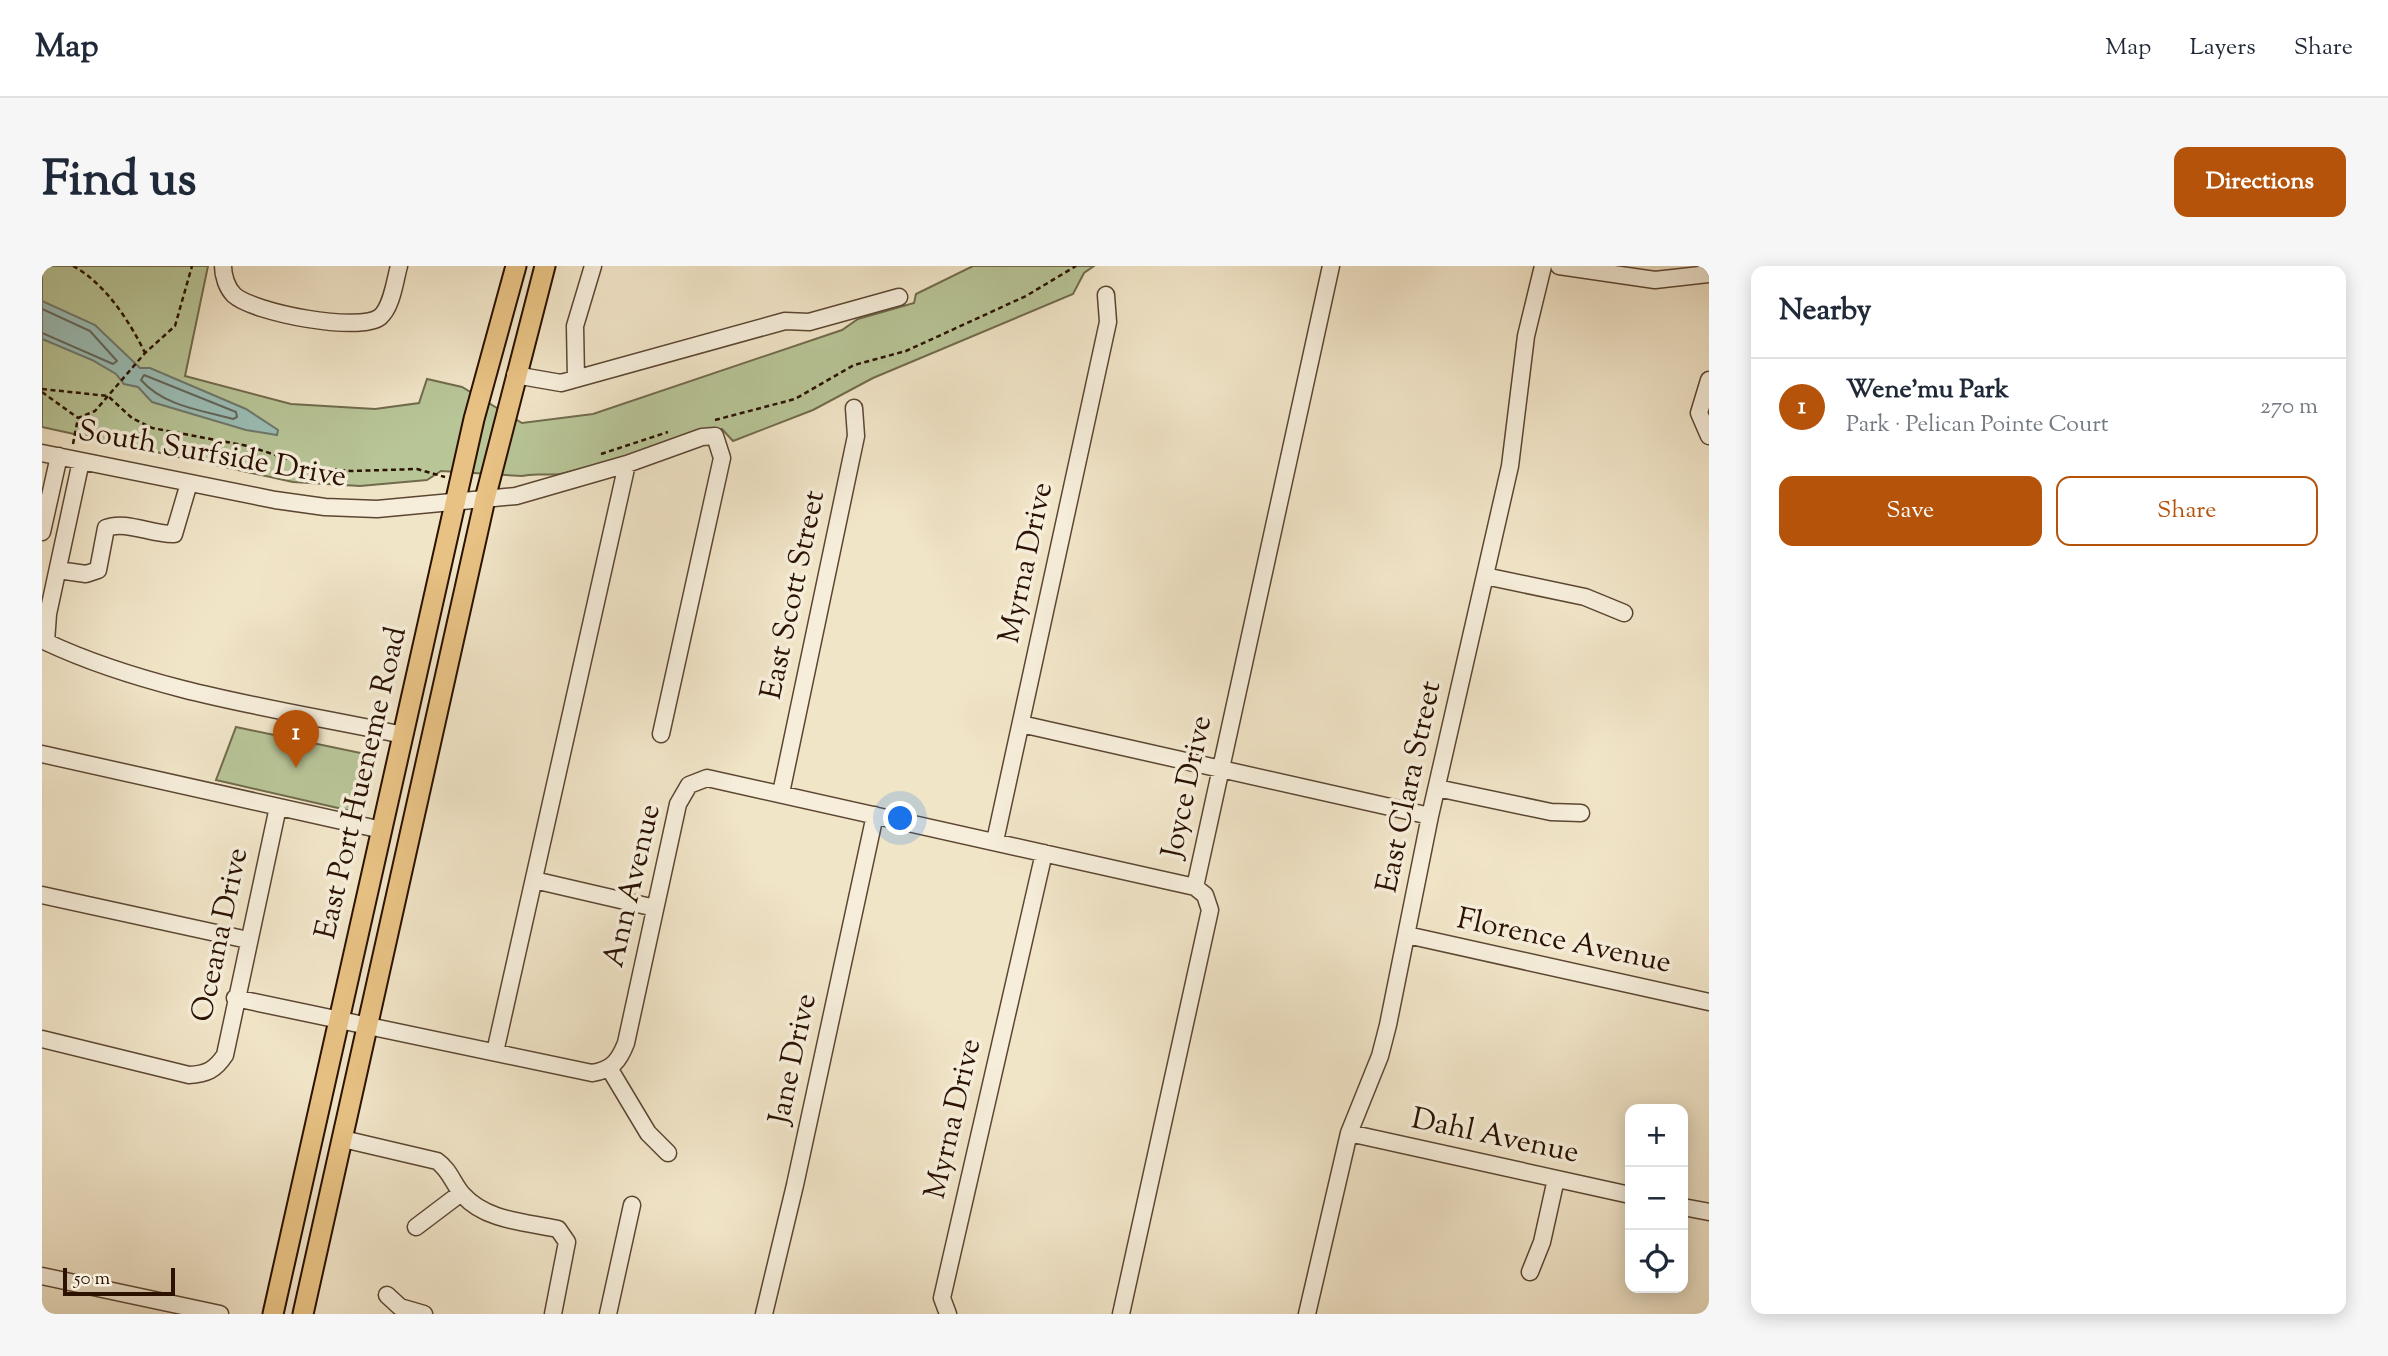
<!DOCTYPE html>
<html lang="en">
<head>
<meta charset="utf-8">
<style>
	body { margin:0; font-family:"Sorts Mill Goudy",serif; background:#f6f6f7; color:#1f2937 }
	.controls { position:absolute; right:21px; bottom:21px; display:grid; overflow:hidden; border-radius:14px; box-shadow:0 4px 18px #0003 }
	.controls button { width:63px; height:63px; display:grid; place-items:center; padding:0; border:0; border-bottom:2px solid #e0e1e3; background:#fff; color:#1f2937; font:35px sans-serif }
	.scale { position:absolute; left:21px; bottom:18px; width:112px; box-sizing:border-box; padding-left:7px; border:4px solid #2a1100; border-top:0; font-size:19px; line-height:24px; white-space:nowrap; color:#2a1100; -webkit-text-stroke:5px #f6eedb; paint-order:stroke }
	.you { position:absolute; left:859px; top:553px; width:24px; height:24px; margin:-18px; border:5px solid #fff; border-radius:50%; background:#1a73e8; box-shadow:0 0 0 10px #1a73e833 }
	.badge { display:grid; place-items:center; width:46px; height:46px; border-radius:50%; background:#b45309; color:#fff; font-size:23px; font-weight:700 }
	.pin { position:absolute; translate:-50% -58px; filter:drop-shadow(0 2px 4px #0008) }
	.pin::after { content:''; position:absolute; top:37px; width:24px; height:21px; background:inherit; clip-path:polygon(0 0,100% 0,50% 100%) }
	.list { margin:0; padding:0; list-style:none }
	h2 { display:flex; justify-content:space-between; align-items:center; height:91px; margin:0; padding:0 28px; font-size:30px }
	h2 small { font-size:23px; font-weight:400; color:#747a83 }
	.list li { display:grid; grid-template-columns:46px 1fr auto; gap:21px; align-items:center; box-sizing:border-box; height:98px; padding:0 28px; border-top:2px solid #e0e1e3 }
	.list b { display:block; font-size:26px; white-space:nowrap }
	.list p { margin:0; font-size:23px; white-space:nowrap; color:#747a83 }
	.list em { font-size:23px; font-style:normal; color:#747a83 }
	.actions { display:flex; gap:14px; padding:21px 28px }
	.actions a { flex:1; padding:16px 0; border:2px solid #b45309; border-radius:14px; text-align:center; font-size:24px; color:#b45309 }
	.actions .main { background:#b45309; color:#fff }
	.icon { flex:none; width:38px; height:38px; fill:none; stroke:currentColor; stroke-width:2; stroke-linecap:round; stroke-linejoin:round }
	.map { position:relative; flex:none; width:1667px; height:1048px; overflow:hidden; border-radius:14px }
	header { display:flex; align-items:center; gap:42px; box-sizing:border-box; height:98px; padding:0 35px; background:#fff; border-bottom:2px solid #e0e1e3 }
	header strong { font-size:33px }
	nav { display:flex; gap:38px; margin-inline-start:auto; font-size:24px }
	.intro { display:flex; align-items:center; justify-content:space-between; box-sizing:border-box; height:168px; padding:0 42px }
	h1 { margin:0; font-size:49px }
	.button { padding:18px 32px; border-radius:14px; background:#b45309; color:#fff; font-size:24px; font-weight:700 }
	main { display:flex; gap:42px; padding:0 42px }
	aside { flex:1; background:#fff; border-radius:14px; box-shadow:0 4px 18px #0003 }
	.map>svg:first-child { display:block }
</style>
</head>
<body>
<header>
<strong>Map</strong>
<nav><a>Map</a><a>Layers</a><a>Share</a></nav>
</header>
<div class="intro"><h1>Find us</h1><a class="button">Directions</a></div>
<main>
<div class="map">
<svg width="1667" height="1048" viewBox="0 0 1667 1048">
	<rect width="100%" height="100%" fill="#f1e5c8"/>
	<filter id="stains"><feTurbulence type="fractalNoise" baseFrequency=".00286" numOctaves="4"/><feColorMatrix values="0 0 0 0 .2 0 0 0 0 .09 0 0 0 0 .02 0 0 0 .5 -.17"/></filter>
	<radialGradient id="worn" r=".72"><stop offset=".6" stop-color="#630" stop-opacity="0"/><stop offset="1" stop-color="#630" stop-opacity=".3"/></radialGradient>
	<path fill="#b8c597" stroke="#716b4c" stroke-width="2" d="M0 0H166L143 110 249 138 333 143 377 137 385 113 420 121 480 157 551 148 800 64 816 53 872 37 874 28 931 0H1052L1042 7 1031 28 831 112 771 144 691 175 680 163C648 165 621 179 591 188 569 195 546 201 523 207 508 211 494 206 480 210L399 205 385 214 318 220 251 216 0 161Z
		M194 461 333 490 323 533 310 534 309 545 174 514Z"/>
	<path fill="#9bbfb8" stroke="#6e796e" stroke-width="2" d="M0 35 53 59 98 102H108L204 143 236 164 235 169 204 164 110 136 96 121 82 118 74 108 50 94 0 73Z"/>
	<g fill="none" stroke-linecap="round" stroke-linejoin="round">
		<path stroke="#62685c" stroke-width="2" d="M0 43 48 65 75 95 71 98 0 67
			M102 109 194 146 195 151 191 153C158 144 122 140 99 114Z"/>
		<g stroke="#5c4632" stroke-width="19">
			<path id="minor" d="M181 0C181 10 185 22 192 29 212 47 318 67 338 51 350 41 353 14 357 0
				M1517 0 1613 14 1667 8
				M473 109 519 117 743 55 767 56 857 31
				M534 113 533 60 551 0
				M1667 114 1657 147 1667 170
				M0 187 233 234 283 241 335 243 474 230 585 198 660 171 673 170 680 192 619 468
				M39 195 6 348 4 376C113 427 243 444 361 469
				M0 266 17 190
				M16 304 44 308 56 304 64 262C84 254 110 269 132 268L147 217
				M1443 310 1543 331 1582 347
				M979 458 1388 550
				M0 488 340 564
				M1395 522 1509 546 1539 547
				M739 527 814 170 812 142
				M953 575 1066 56 1064 29
				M492 614 613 642
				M0 629 206 674
				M1365 669 1667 736
				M193 732 550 807C570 804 577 795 584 777L636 538 647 519 665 512 1153 621
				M0 773 147 809C165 808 173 804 183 789L236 541
				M453 786 585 198
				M567 802 606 867 626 887
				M1307 867 1588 929
				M301 873 395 895C408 904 411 918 421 929 444 955 484 956 516 963L525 976 511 1048
				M1641 941 1667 946
				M374 961 419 927
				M1488 1006 1500 976 1514 913
				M0 1010 178 1048
				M345 1029 358 1041 382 1048
				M566 1048 590 939
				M722 1048 753 919 833 549
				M906 1048 900 1032 1002 587
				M1079 1048 1168 644 1163 629 1153 621 1289 0
				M1265 1048 1307 867 1338 790 1346 759 1388 550 1468 200 1484 70 1501 0"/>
		</g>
		<g stroke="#2a1100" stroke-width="23">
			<path id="major" d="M231 1048 432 153 474 0
				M261 1048 443 233 503 0"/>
		</g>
		<path stroke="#2a1100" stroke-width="2.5" stroke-dasharray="5 3.5" stroke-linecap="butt" d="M31 0C63 17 88 56 103 87
			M0 123 66 130 90 152 110 162 206 180 270 201 309 205 375 203 403 211
			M0 126 36 152
			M673 154 753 133 812 99 864 85 984 30 1034 0
			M31 178 36 152 53 145 103 87 133 60 150 0
			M559 188 626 166"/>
		<use href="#minor" stroke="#f6eedb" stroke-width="16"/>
		<use href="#major" stroke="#e8c284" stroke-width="19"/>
	</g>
	<g text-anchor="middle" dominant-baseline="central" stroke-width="7" stroke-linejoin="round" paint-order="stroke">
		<g font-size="30" fill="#2a1100" stroke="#f6eedb">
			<text transform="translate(170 189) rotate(10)">South Surfside Drive</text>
			<text transform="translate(985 297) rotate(-78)">Myrna Drive</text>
			<text transform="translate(752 329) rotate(-78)">East Scott Street</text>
			<text transform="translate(320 517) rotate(-77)">East Port Hueneme Road</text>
			<text transform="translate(1146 521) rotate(-78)">Joyce Drive</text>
			<text transform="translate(1368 521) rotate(-78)">East Clara Street</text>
			<text transform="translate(591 620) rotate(-77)">Ann Avenue</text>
			<text transform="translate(179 669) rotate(-78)">Oceana Drive</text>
			<text transform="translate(1522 676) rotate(12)">Florence Avenue</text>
			<text transform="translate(752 793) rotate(-78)">Jane Drive</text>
			<text transform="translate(912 853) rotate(-77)">Myrna Drive</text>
			<text transform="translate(1453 871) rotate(12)">Dahl Avenue</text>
		</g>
	</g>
	<rect width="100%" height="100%" filter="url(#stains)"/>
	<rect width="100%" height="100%" fill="url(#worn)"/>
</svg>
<div class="controls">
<button>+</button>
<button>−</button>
<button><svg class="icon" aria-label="locate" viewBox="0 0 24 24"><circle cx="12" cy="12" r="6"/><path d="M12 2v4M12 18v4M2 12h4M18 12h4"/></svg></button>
</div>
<div class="scale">50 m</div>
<div class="you"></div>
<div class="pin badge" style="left:254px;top:502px">1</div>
</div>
<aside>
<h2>Nearby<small></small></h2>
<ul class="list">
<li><span class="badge">1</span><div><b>Wene'mu Park</b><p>Park · Pelican Pointe Court</p></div><em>270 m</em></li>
</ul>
<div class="actions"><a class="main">Save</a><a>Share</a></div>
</aside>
</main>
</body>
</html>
